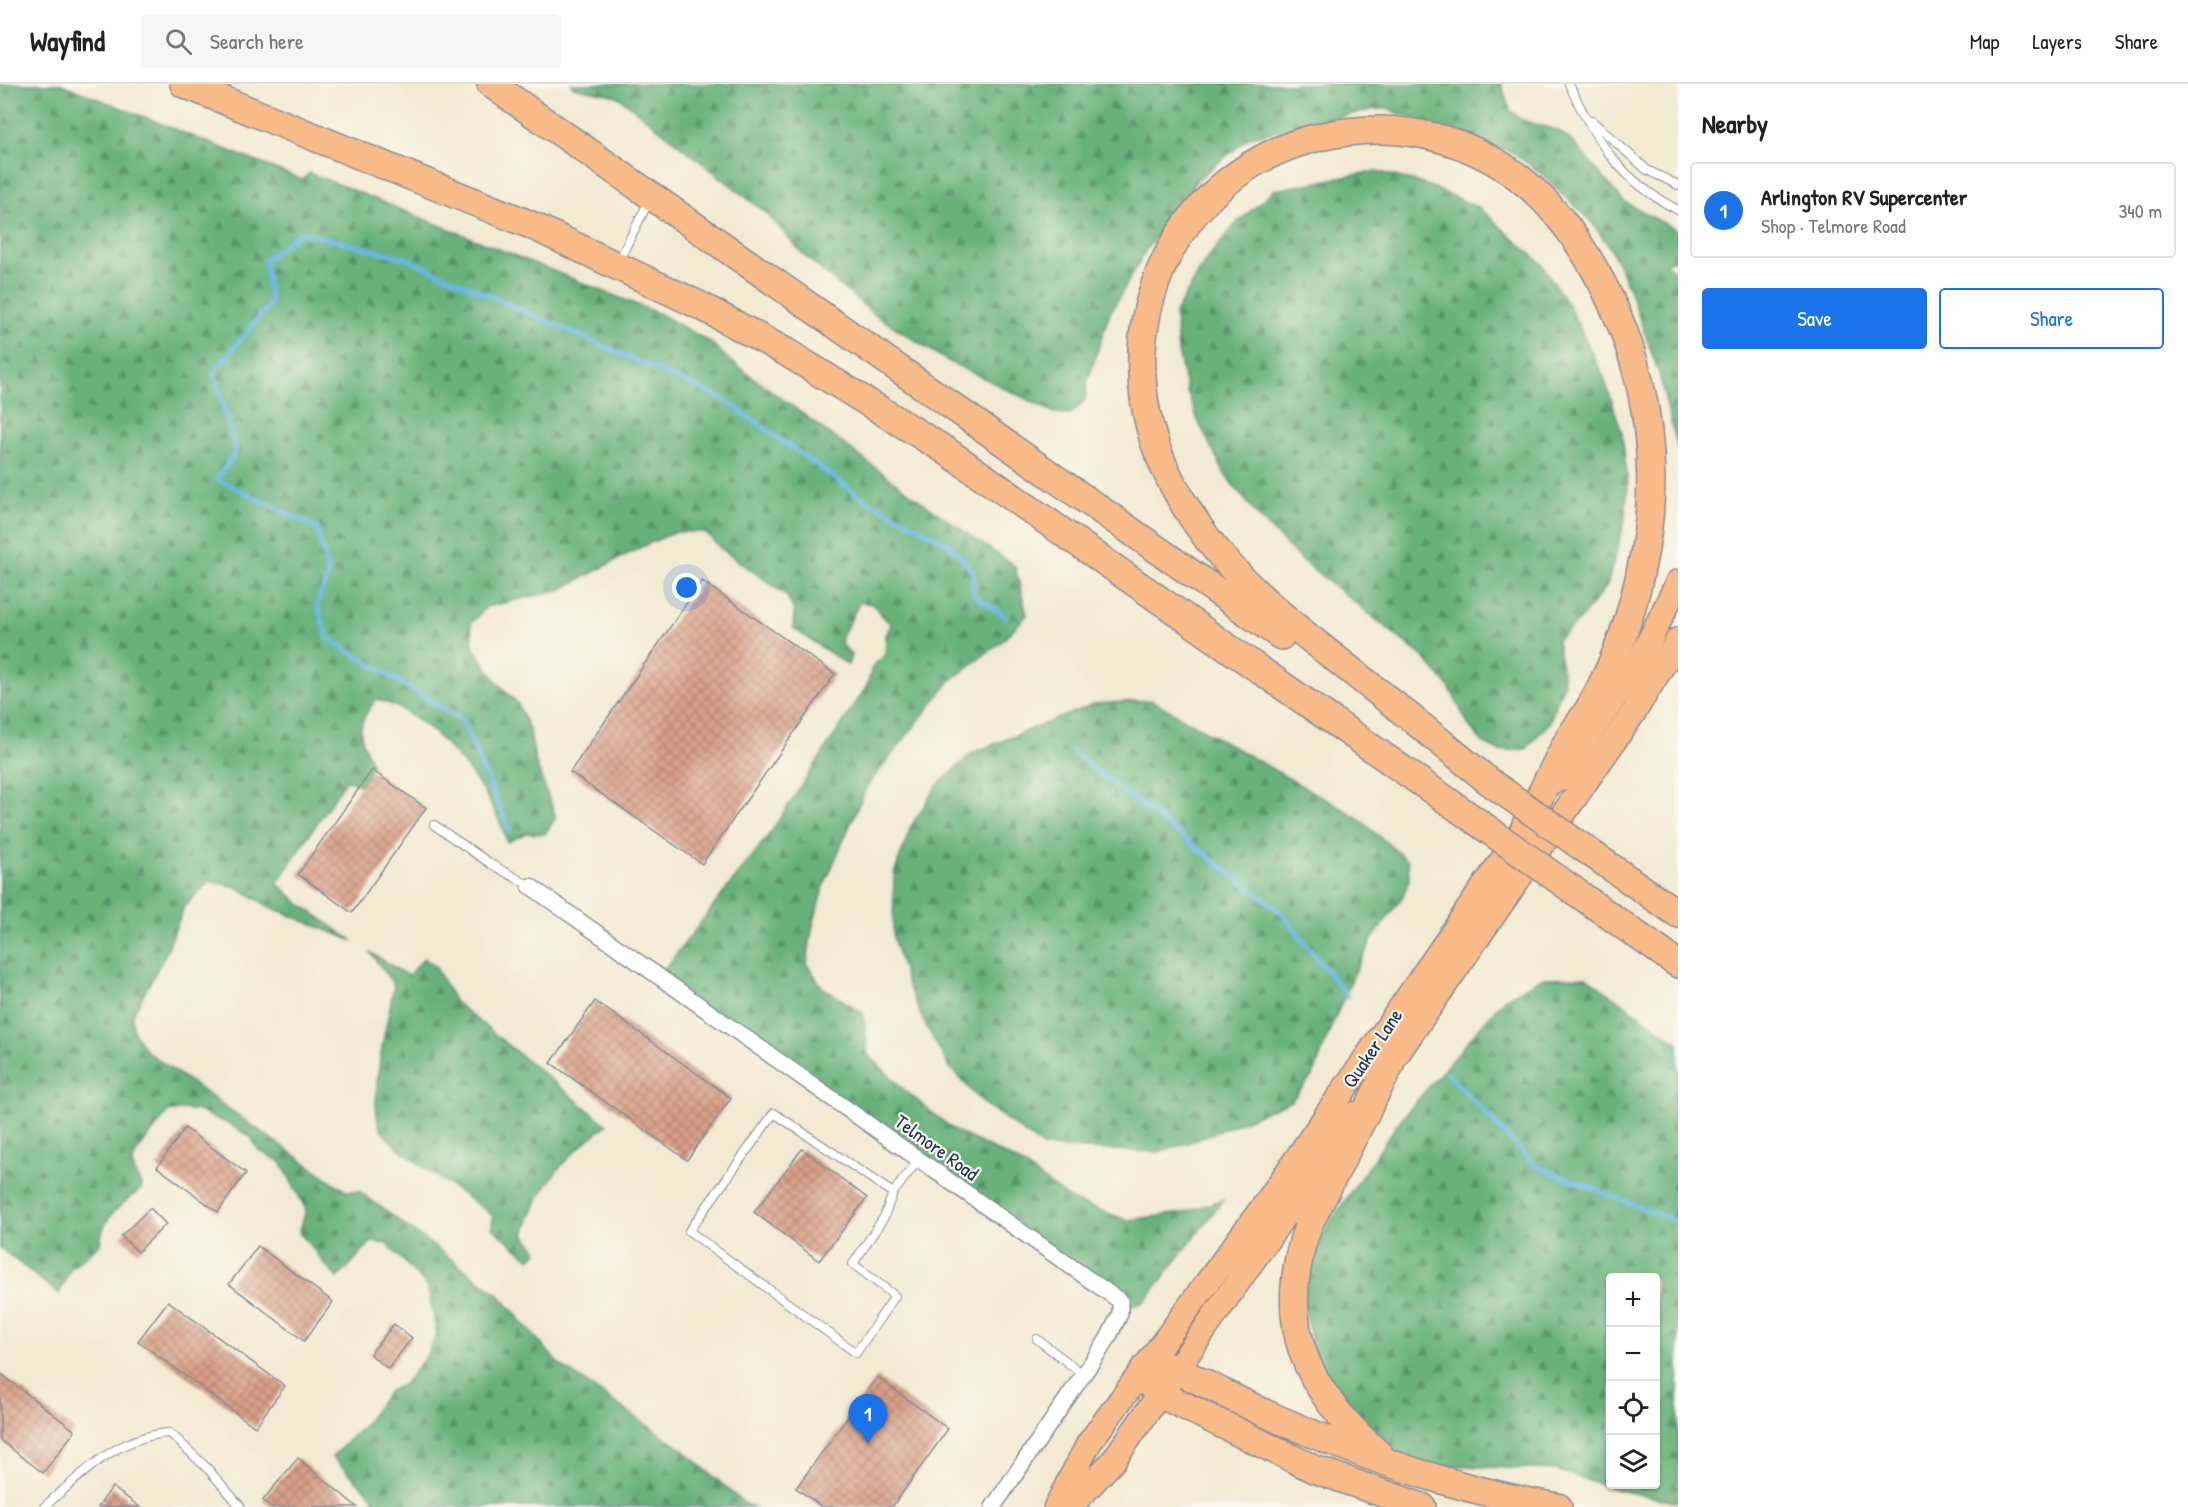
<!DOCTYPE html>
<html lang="en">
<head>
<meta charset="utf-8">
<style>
	body { margin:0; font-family:"Patrick Hand",sans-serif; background:#f6f6f6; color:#222 }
	.controls { position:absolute; right:18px; bottom:18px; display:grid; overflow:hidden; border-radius:6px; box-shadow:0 2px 4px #0004 }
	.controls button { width:54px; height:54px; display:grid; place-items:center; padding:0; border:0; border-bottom:2px solid #e0e0e0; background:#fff; color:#222; font:30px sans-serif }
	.you { position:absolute; left:687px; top:504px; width:21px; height:21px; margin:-15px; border:4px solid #fff; border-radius:50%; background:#1a73e8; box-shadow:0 0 0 9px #1a73e833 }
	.badge { display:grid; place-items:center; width:39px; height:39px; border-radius:50%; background:#1a73e8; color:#fff; font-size:20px; font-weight:700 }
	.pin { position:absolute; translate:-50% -50px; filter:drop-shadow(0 2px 3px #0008) }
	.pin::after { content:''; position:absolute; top:32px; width:21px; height:18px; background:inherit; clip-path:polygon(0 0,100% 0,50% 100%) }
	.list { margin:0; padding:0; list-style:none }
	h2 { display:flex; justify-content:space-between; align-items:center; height:78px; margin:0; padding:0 24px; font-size:26px }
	h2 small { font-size:20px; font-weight:400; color:#767676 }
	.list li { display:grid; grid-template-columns:39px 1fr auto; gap:18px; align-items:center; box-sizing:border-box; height:96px; margin:0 12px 12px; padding:0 12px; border:2px solid #e0e0e0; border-radius:6px }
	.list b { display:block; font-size:22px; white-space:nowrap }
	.list p { margin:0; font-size:20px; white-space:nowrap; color:#767676 }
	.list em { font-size:20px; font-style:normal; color:#767676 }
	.actions { display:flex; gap:12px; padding:18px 24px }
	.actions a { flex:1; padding:14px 0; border:2px solid #1a73e8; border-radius:6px; text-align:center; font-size:21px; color:#1a73e8 }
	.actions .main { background:#1a73e8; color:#fff }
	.icon { flex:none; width:33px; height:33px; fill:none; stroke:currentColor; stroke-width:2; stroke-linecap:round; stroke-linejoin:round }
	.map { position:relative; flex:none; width:1678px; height:1423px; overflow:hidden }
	header { display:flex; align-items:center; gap:36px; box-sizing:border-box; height:84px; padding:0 30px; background:#fff; border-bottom:2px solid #e0e0e0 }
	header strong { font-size:28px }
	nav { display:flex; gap:33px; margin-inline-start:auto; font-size:21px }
	.search { width:420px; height:54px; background:#f6f6f6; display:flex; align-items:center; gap:15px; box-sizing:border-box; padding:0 21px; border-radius:6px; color:#767676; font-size:22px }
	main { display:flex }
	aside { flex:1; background:#fff }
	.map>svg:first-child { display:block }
</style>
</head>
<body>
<header>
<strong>Wayfind</strong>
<div class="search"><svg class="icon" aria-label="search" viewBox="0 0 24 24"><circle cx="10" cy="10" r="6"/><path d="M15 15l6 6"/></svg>Search here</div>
<nav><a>Map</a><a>Layers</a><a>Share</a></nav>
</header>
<main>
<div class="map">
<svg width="1678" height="1423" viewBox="0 0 1678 1423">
	<defs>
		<pattern id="forest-firs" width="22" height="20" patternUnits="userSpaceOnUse" patternTransform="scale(1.5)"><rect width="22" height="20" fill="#68b27a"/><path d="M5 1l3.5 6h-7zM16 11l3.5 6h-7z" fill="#559167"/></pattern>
		<pattern id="building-cross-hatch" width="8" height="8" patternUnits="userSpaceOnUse" patternTransform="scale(1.5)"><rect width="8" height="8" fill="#daa087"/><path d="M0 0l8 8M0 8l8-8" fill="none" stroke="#b08372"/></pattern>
	</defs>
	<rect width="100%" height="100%" fill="#fbf7ec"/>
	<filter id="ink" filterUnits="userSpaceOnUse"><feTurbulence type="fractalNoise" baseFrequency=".0167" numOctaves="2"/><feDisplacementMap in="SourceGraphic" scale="12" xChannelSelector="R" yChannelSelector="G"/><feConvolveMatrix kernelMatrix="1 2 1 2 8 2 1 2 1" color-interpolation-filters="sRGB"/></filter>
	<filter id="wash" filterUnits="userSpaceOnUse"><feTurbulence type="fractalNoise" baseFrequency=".008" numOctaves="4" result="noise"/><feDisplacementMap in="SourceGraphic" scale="24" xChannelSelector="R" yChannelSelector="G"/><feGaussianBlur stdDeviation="1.35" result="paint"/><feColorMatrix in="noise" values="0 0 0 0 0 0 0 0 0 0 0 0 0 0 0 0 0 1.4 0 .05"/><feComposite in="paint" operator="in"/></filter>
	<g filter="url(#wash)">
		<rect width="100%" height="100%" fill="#f2ead2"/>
		<path fill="url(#forest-firs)" stroke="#42706c" stroke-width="1.5" fill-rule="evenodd" d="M0 0H61L303 96 309 89 328 96 662 231 710 258 728 275 929 423 1015 482 1027 531 1001 558 950 597 867 702 823 804 812 845 807 880 822 903 863 929 868 971 908 1009 954 1046 1017 1077 1073 1117 1127 1136 1183 1129 1224 1115 1144 1218 1127 1224 660 891 771 748 867 602 872 583 885 571 886 551 891 541 872 520 860 518 843 550 841 559 851 571 848 581 793 544 794 527 787 512 720 464 705 448H675L639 464 560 506 486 523 471 539 473 563 497 598 518 620 530 648 536 680 556 733 545 750 527 749 507 758C491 703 432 630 376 615 356 643 357 647 372 679L363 702 346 696 277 799 299 819 353 857 270 823 237 803 209 797 184 823 166 869 132 932 133 946 146 967 346 1107H359L498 1210 558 1279 685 1367 745 1420 756 1423H378L372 1412 332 1373 364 1341 389 1307 404 1300 427 1271 437 1250 427 1202 387 1160 371 1158 338 1194C321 1180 315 1163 299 1149L306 1126 281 1078 259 1067 251 1053 231 1041 198 1027 184 1025 168 1028 136 1069 132 1081 142 1104C122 1121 102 1131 100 1160L70 1185 59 1210 0 1164Z
			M571 0H1501L1510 26 1522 36 1559 47 1573 58 1623 117 1678 147V174L1665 179 1678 190V366L1659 290 1629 204 1612 167 1591 137 1545 93 1514 69 1387 25H1375L1250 53 1198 95 1146 166 1109 231 1087 299 1085 316 1071 330 1055 329 946 276 875 231 806 173 767 130 617 12 573 3Z
			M1376 87 1427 101 1479 124 1541 179 1570 224 1604 293 1622 349 1628 400 1625 436 1607 502 1577 539 1557 556 1564 600 1549 639 1526 665 1499 667 1484 660 1469 642 1449 603 1423 573 1299 474 1258 432 1226 392 1198 337 1187 307 1178 268 1175 229 1206 176 1236 140 1274 106Z
			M1151 616 1357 733 1408 777 1409 796 1403 812 1373 854 1355 888 1329 948 1314 990 1291 1017 1200 1055 1158 1068 1044 1063 982 1018 948 981 924 938 908 902 893 853 894 790 911 742 937 702 972 669 1094 620Z
			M370 868 408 892 424 874 435 882 455 918 607 1041C566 1072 539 1100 524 1150L538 1167 530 1175 492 1144 493 1132C471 1114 386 1063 379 1041 369 1010 388 936 394 901Z
			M1586 893 1678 959V1418L1622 1407 1556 1386 1461 1382 1429 1387 1401 1375 1319 1299 1300 1198 1327 1143 1398 1039 1504 915 1542 894ZM1610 1194H1656V1400H1610Z"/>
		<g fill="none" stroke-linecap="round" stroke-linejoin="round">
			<path stroke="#69b8e3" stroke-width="5" d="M1071 667 1281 828 1347 912
				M510 747 463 637 328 554 317 521 328 489 317 444 217 395 236 368 214 288 271 219 265 176 301 148 405 174 725 316 861 413 949 460 973 487 974 511 1005 532
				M1447 989 1536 1082 1678 1138"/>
		</g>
		<g id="blocks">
			<path fill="url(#building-cross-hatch)" d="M702 497 835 590 702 780 570 688Z
				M372 686 426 724 352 829 298 790Z
				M595 917 731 1014 687 1076 551 979Z
				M185 1044 246 1089 218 1128 157 1083Z
				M802 1065 867 1114 819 1177 754 1128Z
				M150 1124 166 1140 138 1168 121 1152Z
				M258 1162 333 1218 304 1257 229 1200Z
				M168 1217 285 1302 255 1343 138 1257Z
				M394 1240 412 1254 388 1285 370 1270Z
				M0 1289 75 1347 43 1389 0 1356Z
				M877 1293 948 1345 892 1423H822L796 1404Z
				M298 1374 357 1423H271L263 1416Z
				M112 1403 140 1423H98Z"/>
		</g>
	</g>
	<g filter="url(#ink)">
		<use href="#blocks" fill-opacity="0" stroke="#868c98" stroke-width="1.5"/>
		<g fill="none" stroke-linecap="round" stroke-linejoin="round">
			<g stroke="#868c98" stroke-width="10">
				<path id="service" d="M1569 0C1596 58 1620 96 1678 126
					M1592 37 1647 86 1678 101
					M619 176 650 115
					M434 741 491 780 530 802
					M893 1109 884 1133 853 1180 895 1212 856 1269 689 1147 774 1029 893 1109 919 1075
					M1037 1255 1084 1291
					M44 1423C81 1391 118 1351 170 1349L208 1385 241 1423"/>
			</g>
			<g stroke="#868c98" stroke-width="18">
				<path id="minor" d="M530 802 1120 1217V1230L1107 1256 993 1423"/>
			</g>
			<g stroke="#868c98" stroke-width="27">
				<path id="primary" d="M1558 696 1640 576 1678 498
					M1379 996 1634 628 1678 556
					M1056 1423 1089 1359 1271 1112 1523 746
					M1070 1423 1113 1377 1355 1030"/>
			</g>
			<g stroke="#868c98" stroke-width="30">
				<path id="motorway" d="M184 0 531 141 703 223 786 268 945 366 1469 732
					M491 0 1281 552
					M1491 699C1449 665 1407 630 1364 597 1284 533 1220 491 1171 397 1093 248 1177 69 1347 48 1407 40 1469 56 1518 93 1558 124 1588 169 1610 215 1649 297 1661 391 1642 480 1633 527 1617 574 1594 616 1586 632 1573 646 1565 662 1551 689 1538 716 1525 743
					M1595 772 1678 830
					M1573 806 1678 880
					M1380 1371C1305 1306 1274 1240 1308 1142L1390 981
					M1422 1423 1314 1385 1158 1309 1149 1299 1144 1285 1154 1282 1169 1283C1207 1299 1243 1320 1280 1336 1370 1375 1461 1407 1558 1423"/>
			</g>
			<use href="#service" stroke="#fff" stroke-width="8"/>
			<use href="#minor" stroke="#fff" stroke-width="15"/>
			<use href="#primary" stroke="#fabb8b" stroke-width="24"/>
			<use href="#motorway" stroke="#fabb8b" stroke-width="27"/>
			<g stroke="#868c98" stroke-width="30" stroke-linecap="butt">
				<path id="motorway-bridge" d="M1491 699 1595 772
					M1469 732 1573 806"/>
			</g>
			<use href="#motorway-bridge" stroke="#fabb8b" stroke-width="27"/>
		</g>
	</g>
	<g text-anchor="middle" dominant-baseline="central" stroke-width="4.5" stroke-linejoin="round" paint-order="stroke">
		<g font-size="20" fill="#1b2f5e" stroke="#fbf7ec">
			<text transform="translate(1372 964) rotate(-56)">Quaker Lane</text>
			<text transform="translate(937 1063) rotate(36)">Telmore Road</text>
		</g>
	</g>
</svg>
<div class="controls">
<button>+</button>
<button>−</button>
<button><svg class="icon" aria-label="locate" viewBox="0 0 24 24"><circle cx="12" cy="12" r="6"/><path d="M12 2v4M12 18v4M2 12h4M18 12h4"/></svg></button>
<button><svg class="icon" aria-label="layers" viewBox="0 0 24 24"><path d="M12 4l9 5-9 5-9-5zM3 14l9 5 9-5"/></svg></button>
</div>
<div class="you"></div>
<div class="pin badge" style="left:868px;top:1360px">1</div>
</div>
<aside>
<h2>Nearby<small></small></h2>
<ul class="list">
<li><span class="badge">1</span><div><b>Arlington RV Supercenter</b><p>Shop · Telmore Road</p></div><em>340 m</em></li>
</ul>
<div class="actions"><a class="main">Save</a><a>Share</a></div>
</aside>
</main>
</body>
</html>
